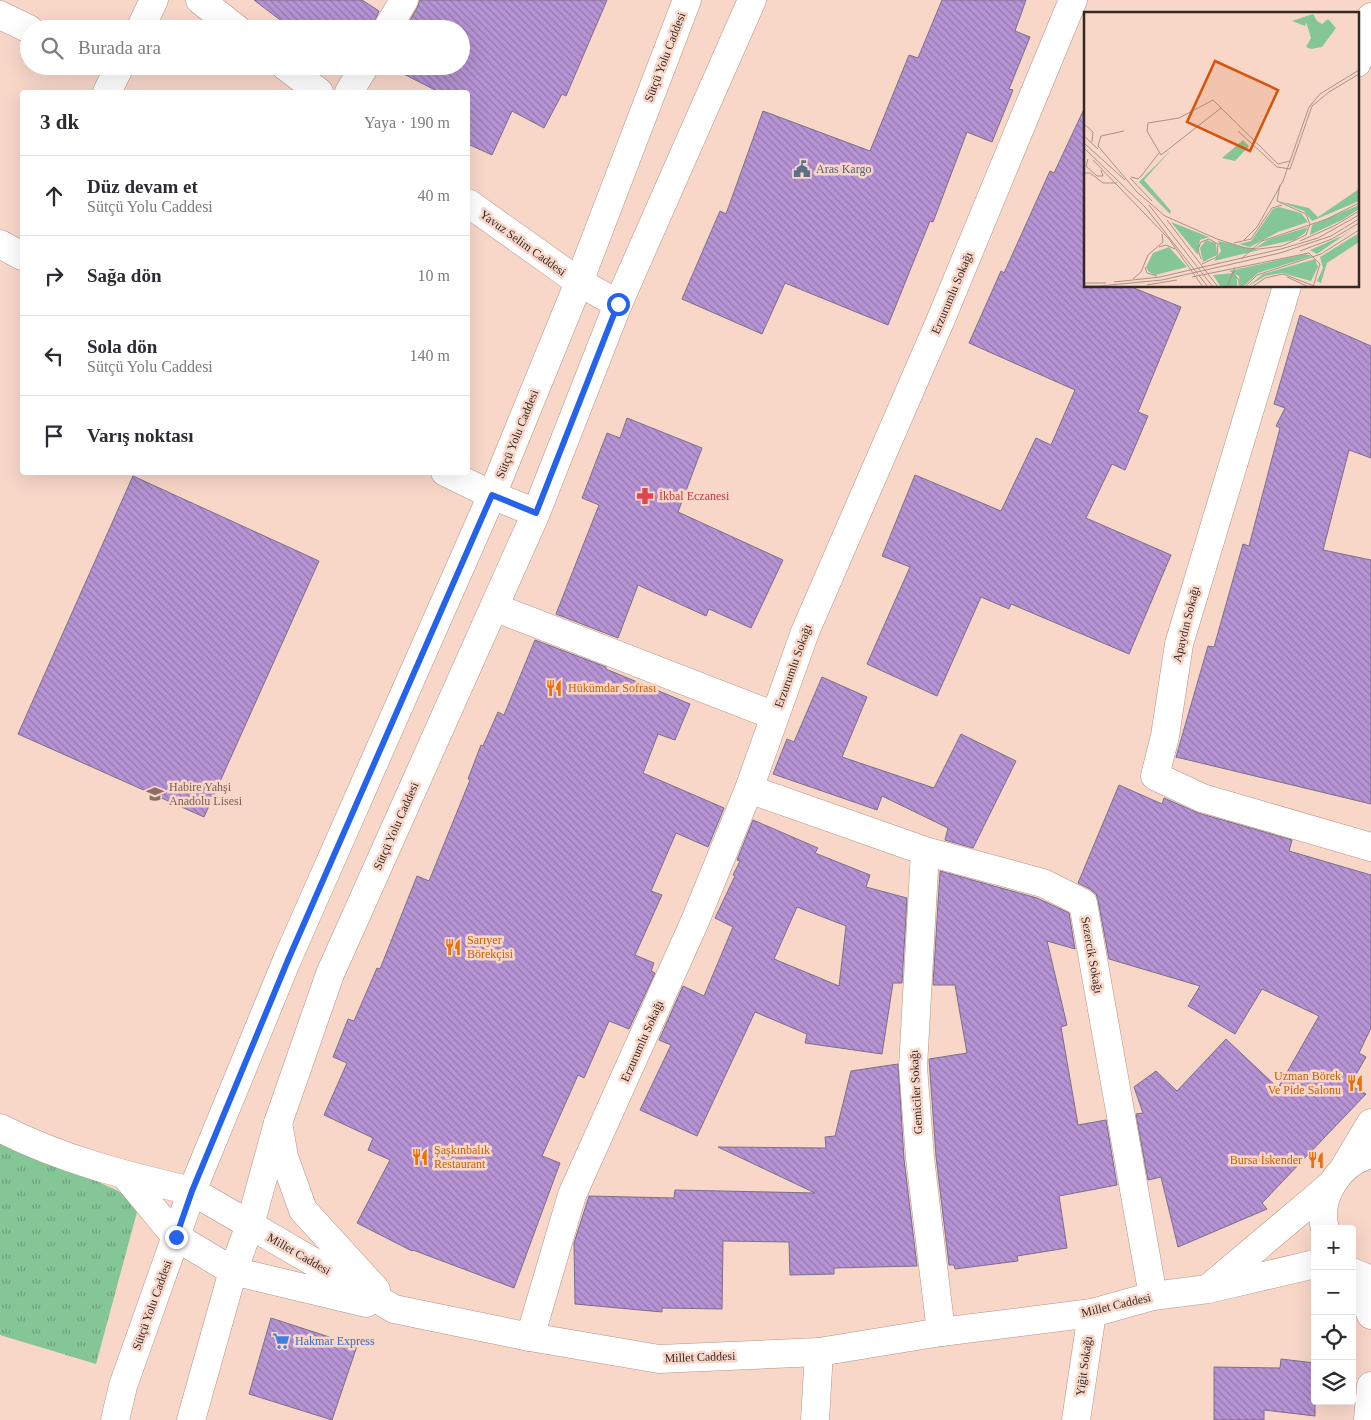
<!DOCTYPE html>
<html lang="tr">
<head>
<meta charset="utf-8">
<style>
	body { margin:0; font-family:"Times New Roman",serif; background:#f7f7f7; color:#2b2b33 }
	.controls { position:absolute; right:15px; bottom:15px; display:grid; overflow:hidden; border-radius:5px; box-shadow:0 5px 20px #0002 }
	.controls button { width:45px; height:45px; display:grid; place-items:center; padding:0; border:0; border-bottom:1px solid #e1e1e2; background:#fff; color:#2b2b33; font:25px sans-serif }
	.stop { position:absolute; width:15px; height:15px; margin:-11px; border:4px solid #2563eb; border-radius:50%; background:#fff }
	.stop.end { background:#2563eb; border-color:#fff; box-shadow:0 1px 5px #0008 }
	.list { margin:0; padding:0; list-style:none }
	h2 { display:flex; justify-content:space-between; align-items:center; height:65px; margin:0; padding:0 20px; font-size:21px }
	h2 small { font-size:16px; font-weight:400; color:#7c7c81 }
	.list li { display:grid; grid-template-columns:32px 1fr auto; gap:15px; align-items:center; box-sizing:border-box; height:80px; padding:0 20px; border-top:1px solid #e1e1e2 }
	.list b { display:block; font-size:19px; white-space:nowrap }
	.list p { margin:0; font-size:16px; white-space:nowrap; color:#7c7c81 }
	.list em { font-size:16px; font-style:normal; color:#7c7c81 }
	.icon { flex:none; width:28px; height:28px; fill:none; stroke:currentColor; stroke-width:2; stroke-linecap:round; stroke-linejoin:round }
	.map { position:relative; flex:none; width:1371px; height:1420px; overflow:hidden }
	.search { position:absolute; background:#fff; box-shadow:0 5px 20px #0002; left:20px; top:20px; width:450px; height:55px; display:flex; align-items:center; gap:12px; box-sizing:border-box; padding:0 18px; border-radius:28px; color:#7c7c81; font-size:19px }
	.panel { position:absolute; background:#fff; box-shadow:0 5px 20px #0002; left:20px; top:90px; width:450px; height:385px; border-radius:5px }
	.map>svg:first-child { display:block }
</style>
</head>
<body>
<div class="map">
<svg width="1371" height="1420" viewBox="0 0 1371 1420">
	<defs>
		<pattern id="grass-tufts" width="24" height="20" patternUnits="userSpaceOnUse" patternTransform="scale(1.25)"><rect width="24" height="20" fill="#85c696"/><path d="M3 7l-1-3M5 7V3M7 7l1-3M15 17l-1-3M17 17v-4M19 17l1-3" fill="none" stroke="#6ea17a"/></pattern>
		<pattern id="building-back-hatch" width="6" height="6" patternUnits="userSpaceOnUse" patternTransform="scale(1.25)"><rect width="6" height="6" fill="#b693d4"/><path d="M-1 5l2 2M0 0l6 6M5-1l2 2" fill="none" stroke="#9578ac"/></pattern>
	</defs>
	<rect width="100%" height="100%" fill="#f8d7c9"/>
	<path fill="url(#grass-tufts)" d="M0 1137 140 1201 96 1364 0 1335Z"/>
	<path fill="url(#building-back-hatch)" stroke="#7c6f88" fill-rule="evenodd" d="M254 0H362L379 11 371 29H292Z
		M420 0H607L566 96 562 94 544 128 512 111 492 155 468 144V92H439L388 66H461V29H405L417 8Z
		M942 0H1026L1015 31 1030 37 1009 89 1013 90 992 142 967 132 933 222 930 221 888 325 785 283 762 334 682 299 720 211 726 214 763 111 870 151 909 55 918 58Z
		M1085 107V286H1129L1181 307 1138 412 1148 416 1125 470 1112 464 1086 518 1171 555 1129 654 1011 604 1009 609 981 597 937 696 867 664 910 567 882 556 915 475 1001 511 1036 438 1051 445 1075 390 969 343 1001 271 1004 273 1050 171 1054 173Z
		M1300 315 1371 346V458L1349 450 1323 550 1371 560V804L1176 757 1208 646 1214 647 1243 544 1249 546 1280 428 1276 426 1285 408 1274 404Z
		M627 418 702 448 678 512 783 560 751 628 709 609 706 616 638 585 618 638 556 614 599 505 582 498 607 433 620 438Z
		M133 476 319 561 204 817 18 734Z
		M535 640 606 667V669L690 704 675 740 658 734 643 773 724 808 708 847 676 833 651 891 662 895 635 955 654 963 651 971 655 973 629 1029 609 1021 584 1078 578 1075 542 1156 560 1163 514 1288 413 1250 412 1251 357 1223 390 1160 368 1150 373 1138 324 1115 347 1063 333 1057 348 1019 354 1021 377 968 380 969 417 876 429 881 470 780 468 779 481 745 483 746 498 712 504 715Z
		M822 677 867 697 842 757 934 788 961 734 1016 761 973 848 945 840 948 828 882 796 877 810 773 774 787 739 794 742Z
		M1119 785 1162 804 1164 798 1198 813 1292 840 1289 851 1371 875V1028L1359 1053 1366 1057 1350 1085 1366 1094 1262 1203 1267 1209 1178 1247 1161 1177 1148 1180 1136 1114 1143 1113 1134 1087 1156 1071 1177 1091 1226 1039 1278 1088 1319 1016 1262 989 1235 1034 1188 1006 1200 986 1109 959 1098 900 1096 894 1090 889 1078 883Z
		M753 820 818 848 815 853 870 875 866 887 907 898 902 983H893L882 1054 805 1043 807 1034 755 1012 697 1136 640 1110 671 1045 659 1040 683 986 704 996 733 927 715 918 735 876 733 875 740 861 737 860ZM797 907 846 926 839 986 774 959Z
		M940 871 1037 898 1069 913 1075 949 1047 941 1067 1025 1061 1027 1078 1125 1106 1120 1117 1185 1059 1196 1067 1248 1017 1256 1018 1261 955 1269 954 1265H949L936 1156 929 1059 967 1053 955 985H933Z
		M898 1064 904 1159 917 1266 834 1268V1274L790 1275 789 1242 723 1241 722 1309 662 1308V1312L575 1304 574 1243 589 1196 674 1198 675 1190 815 1193 718 1147 826 1148 825 1137 835 1136 851 1071Z
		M271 1318 357 1346 332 1420 249 1394Z
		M1281 1359 1315 1363V1416L1264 1410V1420H1214V1367L1280 1368Z"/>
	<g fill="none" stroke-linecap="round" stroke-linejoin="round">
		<g stroke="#b29487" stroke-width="29">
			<path id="minor" d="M0 15 29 29
				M140 29 154 0
				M387 29 404 0
				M1357 63 1371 17
				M107 92 120 66
				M349 92 365 66
				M1287 286 1179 644 1165 736 1155 776 1202 798 1371 847
				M494 607 775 716
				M749 789 925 851 1043 883 1083 903 1153 1296
				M925 851 913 1067 920 1158 941 1332
				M0 1128C60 1159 127 1176 192 1191
				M1344 1168 1371 1123
				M125 1175 176 1237
				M1353 1273 1371 1315
				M530 1337 572 1195 695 921 749 789 805 632 941 319 1073 0
				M815 1420 819 1352
				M1076 1420 1092 1313
				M1368 1420 1371 1386"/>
		</g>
		<g stroke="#b29487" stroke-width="29">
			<path id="tertiary" d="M579 282 687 0
				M618 304 752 0
				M278 1123 284 1157 303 1210 376 1290
				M192 1191 394 1309 530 1337 659 1359 819 1352 941 1332 1092 1313 1153 1296 1208 1289 1315 1264
				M1325 1229C1316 1197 1340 1162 1371 1154
				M176 1237 233 1271 366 1303
				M1352 1272 1371 1280
				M1211 1286 1332 1184"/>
		</g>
		<g stroke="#b29487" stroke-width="29">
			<path id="secondary" d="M200 0 237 29
				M285 66 319 92
				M0 244 22 256
				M445 472 492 495 536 513
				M115 1420 123 1386 192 1191 287 960 492 495 579 282
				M191 1420 233 1271 250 1225 278 1123 330 974 536 513 618 304 579 282 468 203"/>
		</g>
		<use href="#minor" stroke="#fff" stroke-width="28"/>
		<use href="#tertiary" stroke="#fff" stroke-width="28"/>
		<use href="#secondary" stroke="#fff" stroke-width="28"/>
	</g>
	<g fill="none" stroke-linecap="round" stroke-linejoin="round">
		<path stroke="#2563eb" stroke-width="6" d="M176 1237 192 1191 288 960 492 495 536 513 618 304"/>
	</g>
	<defs>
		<g id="civic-bare" transform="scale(1.35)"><path d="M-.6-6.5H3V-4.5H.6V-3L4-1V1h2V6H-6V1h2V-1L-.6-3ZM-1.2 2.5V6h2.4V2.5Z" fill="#5c6f8a" stroke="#f8d7c9" stroke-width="2.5" paint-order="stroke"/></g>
		<g id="pharmacy-bare" transform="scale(1.35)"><path d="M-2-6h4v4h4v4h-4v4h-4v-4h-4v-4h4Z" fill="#e0444e" stroke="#f8d7c9" stroke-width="2.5" paint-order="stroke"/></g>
		<g id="restaurant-bare" transform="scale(1.35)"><path d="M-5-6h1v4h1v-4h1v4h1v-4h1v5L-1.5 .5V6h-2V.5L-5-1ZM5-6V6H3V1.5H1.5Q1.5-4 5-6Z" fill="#e8710a" stroke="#f8d7c9" stroke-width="2.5" paint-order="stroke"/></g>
		<g id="school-bare" transform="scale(1.35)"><path d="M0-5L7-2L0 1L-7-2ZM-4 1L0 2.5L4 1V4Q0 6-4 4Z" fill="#8d6e63" stroke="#f8d7c9" stroke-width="2.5" paint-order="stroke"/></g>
		<g id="supermarket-bare" transform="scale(1.35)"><path d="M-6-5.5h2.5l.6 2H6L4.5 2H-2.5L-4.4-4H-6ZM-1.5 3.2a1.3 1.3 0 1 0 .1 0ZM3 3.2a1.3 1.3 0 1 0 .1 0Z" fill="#3f7fe0" stroke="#f8d7c9" stroke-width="2.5" paint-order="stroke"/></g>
	</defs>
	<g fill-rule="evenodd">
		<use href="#civic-bare" x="802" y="169"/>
		<use href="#pharmacy-bare" x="645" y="496"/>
		<use href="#restaurant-bare" x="554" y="688"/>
		<use href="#school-bare" x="155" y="794"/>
		<use href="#restaurant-bare" x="453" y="947"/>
		<use href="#restaurant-bare" x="1355" y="1083"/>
		<use href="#restaurant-bare" x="420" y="1157"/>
		<use href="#restaurant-bare" x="1316" y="1160"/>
		<use href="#supermarket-bare" x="281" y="1341"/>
	</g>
	<g text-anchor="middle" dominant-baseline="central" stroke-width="5" stroke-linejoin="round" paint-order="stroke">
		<g font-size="12" fill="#342823" stroke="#f8d7c9">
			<text transform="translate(665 57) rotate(-69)">Sütçü Yolu Caddesi</text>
			<text transform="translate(523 243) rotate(36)">Yavuz Selim Caddesi</text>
			<text transform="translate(952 293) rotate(-67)">Erzurumlu Sokağı</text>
			<text transform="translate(517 434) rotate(-68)">Sütçü Yolu Caddesi</text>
			<text transform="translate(1186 624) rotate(-76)">Apaydın Sokağı</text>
			<text transform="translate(793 666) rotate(-70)">Erzurumlu Sokağı</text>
			<text transform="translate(396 826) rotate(-66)">Sütçü Yolu Caddesi</text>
			<text transform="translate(1092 955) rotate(80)">Sezercik Sokağı</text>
			<text transform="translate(642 1041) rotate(-66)">Erzurumlu Sokağı</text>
			<text transform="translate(916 1092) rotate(-93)">Gemiciler Sokağı</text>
			<text transform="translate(299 1254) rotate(30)">Millet Caddesi</text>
			<text transform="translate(152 1305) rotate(-70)">Sütçü Yolu Caddesi</text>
			<text transform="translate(1116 1305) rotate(-13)">Millet Caddesi</text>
			<text transform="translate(700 1357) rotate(-2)">Millet Caddesi</text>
			<text transform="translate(1084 1366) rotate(-82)">Yiğit Sokağı</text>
		</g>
		<g font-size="12" fill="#4e5e75" stroke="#f8d7c9" text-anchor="start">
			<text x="816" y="169">Aras Kargo</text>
		</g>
		<g font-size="12" fill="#be3a42" stroke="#f8d7c9" text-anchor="start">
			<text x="659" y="496">İkbal Eczanesi</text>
		</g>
		<g font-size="12" fill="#c56008" stroke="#f8d7c9" text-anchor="start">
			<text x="568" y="688">Hükümdar Sofrası</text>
			<text x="467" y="940">Sarıyer<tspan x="467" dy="14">Börekçisi</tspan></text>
			<text x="1341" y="1076" text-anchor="end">Uzman Börek<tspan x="1341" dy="14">Ve Pide Salonu</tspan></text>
			<text x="434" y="1150">Şaşkınbalık<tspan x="434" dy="14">Restaurant</tspan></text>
			<text x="1302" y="1160" text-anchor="end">Bursa İskender</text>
		</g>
		<g font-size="12" fill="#785e54" stroke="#f8d7c9" text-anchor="start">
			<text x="169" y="787">Habire Yahşi<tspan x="169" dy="14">Anadolu Lisesi</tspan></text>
		</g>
		<g font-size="12" fill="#366cbe" stroke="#f8d7c9" text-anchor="start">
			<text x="295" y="1341">Hakmar Express</text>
		</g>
	</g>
	<g transform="translate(1084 12)">
		<rect width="275" height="275" fill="#f8d7c9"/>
		<path d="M229 2 233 9 238 12 244 7 252 16 238 35 227 37 222 35 227 26 222 10 221 14 208 9ZM159 128 165 134 151 149 138 146ZM88 137 60 168 87 199 86 202 55 170ZM275 177V189L228 209 220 199 194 189 225 196 234 205ZM275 193V197L258 208 226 223 228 213ZM195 195 217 201 224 210 194 220 166 235 155 232 167 229 189 197ZM87 210 125 225 116 228 114 243ZM275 213 233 242 226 238 258 224ZM224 215 221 221 210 228 172 236 183 228ZM275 221V230L243 251 237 271 233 269 239 256 236 245ZM221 242 228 244 174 261 159 275H156L155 264 145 259ZM231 247 234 255 227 269 198 261 181 264 163 275 179 262ZM149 261 153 265V275H137L129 263Z" fill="#85c696"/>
		<path d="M122 228 132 231 133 243 119 250 116 236ZM134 229 175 238 130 249 137 239ZM85 235 103 255 71 263 65 260 62 255 69 241Z" fill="#85c696"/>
		<path fill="none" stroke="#aa9187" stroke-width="1" d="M137 96 77 143 63 119 64 111 95 106 129 88 194 152 206 149M0 112 9 120 8 130M40 119 17 124 14 134 53 180 81 204 133 227 161 236 175 237 198 234 222 223 226 212 222 202 193 189 196 173M154 119 193 155 206 157 228 94 245 80 275 62M0 124 14 137M0 131 41 168M0 136 62 196 124 275M4 147 2 154 13 164H19L17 158M9 148 85 227 119 275M0 161H6L19 171H33M47 165 54 167 58 163 75 141M46 166 68 189M65 193 129 275M83 208 134 275M160 228 173 215 199 169 225 95 236 82 275 58M216 229 250 214 275 199M150 231 167 227 188 196 198 193M75 235 82 233 91 237M216 239 248 227 275 211M117 247 114 237 117 230 125 227 134 232 133 245 118 252M157 247 178 229 243 207 275 191M61 255 63 261 73 264M148 260 155 268V275M108 265 225 241 236 252 229 275M203 265 225 275M49 267 57 260 64 243 79 230 78 222M30 270 76 265 197 237 234 226 275 203M0 271H22M63 273 93 268M0 274H16M16 274 78 268 196 241 247 224 275 207M143 275 151 255M161 275 173 263 237 242 275 218M168 275 181 266 199 262 233 275"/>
		<path fill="#d6540e" fill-opacity="0.15" stroke="#d6540e" stroke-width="2.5" d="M131 49 194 78 166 139 103 110Z"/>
		<rect width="275" height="275" fill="none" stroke="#342823" stroke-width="2.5"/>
	</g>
</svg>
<div class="controls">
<button>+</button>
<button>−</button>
<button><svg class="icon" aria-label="locate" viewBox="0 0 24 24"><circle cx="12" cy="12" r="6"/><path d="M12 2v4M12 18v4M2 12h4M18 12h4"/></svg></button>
<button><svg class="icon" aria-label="layers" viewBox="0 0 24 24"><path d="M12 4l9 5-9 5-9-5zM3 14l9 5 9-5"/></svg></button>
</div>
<div class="stop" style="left:618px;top:304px"></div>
<div class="stop end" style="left:176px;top:1237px"></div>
<div class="search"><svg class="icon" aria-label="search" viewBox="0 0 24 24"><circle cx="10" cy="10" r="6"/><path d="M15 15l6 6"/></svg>Burada ara</div>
<section class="panel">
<h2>3 dk<small>Yaya · 190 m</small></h2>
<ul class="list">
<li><svg class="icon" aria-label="ahead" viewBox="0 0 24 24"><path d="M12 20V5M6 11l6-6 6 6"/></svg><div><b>Düz devam et</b><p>Sütçü Yolu Caddesi</p></div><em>40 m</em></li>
<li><svg class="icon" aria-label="right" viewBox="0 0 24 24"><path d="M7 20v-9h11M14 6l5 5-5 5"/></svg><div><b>Sağa dön</b></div><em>10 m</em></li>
<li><svg class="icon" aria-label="left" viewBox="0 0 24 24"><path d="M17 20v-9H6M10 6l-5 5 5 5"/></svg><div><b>Sola dön</b><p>Sütçü Yolu Caddesi</p></div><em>140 m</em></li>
<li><svg class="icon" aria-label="arrive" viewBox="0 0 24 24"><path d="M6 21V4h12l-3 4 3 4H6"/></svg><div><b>Varış noktası</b></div></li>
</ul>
</section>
</div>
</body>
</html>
